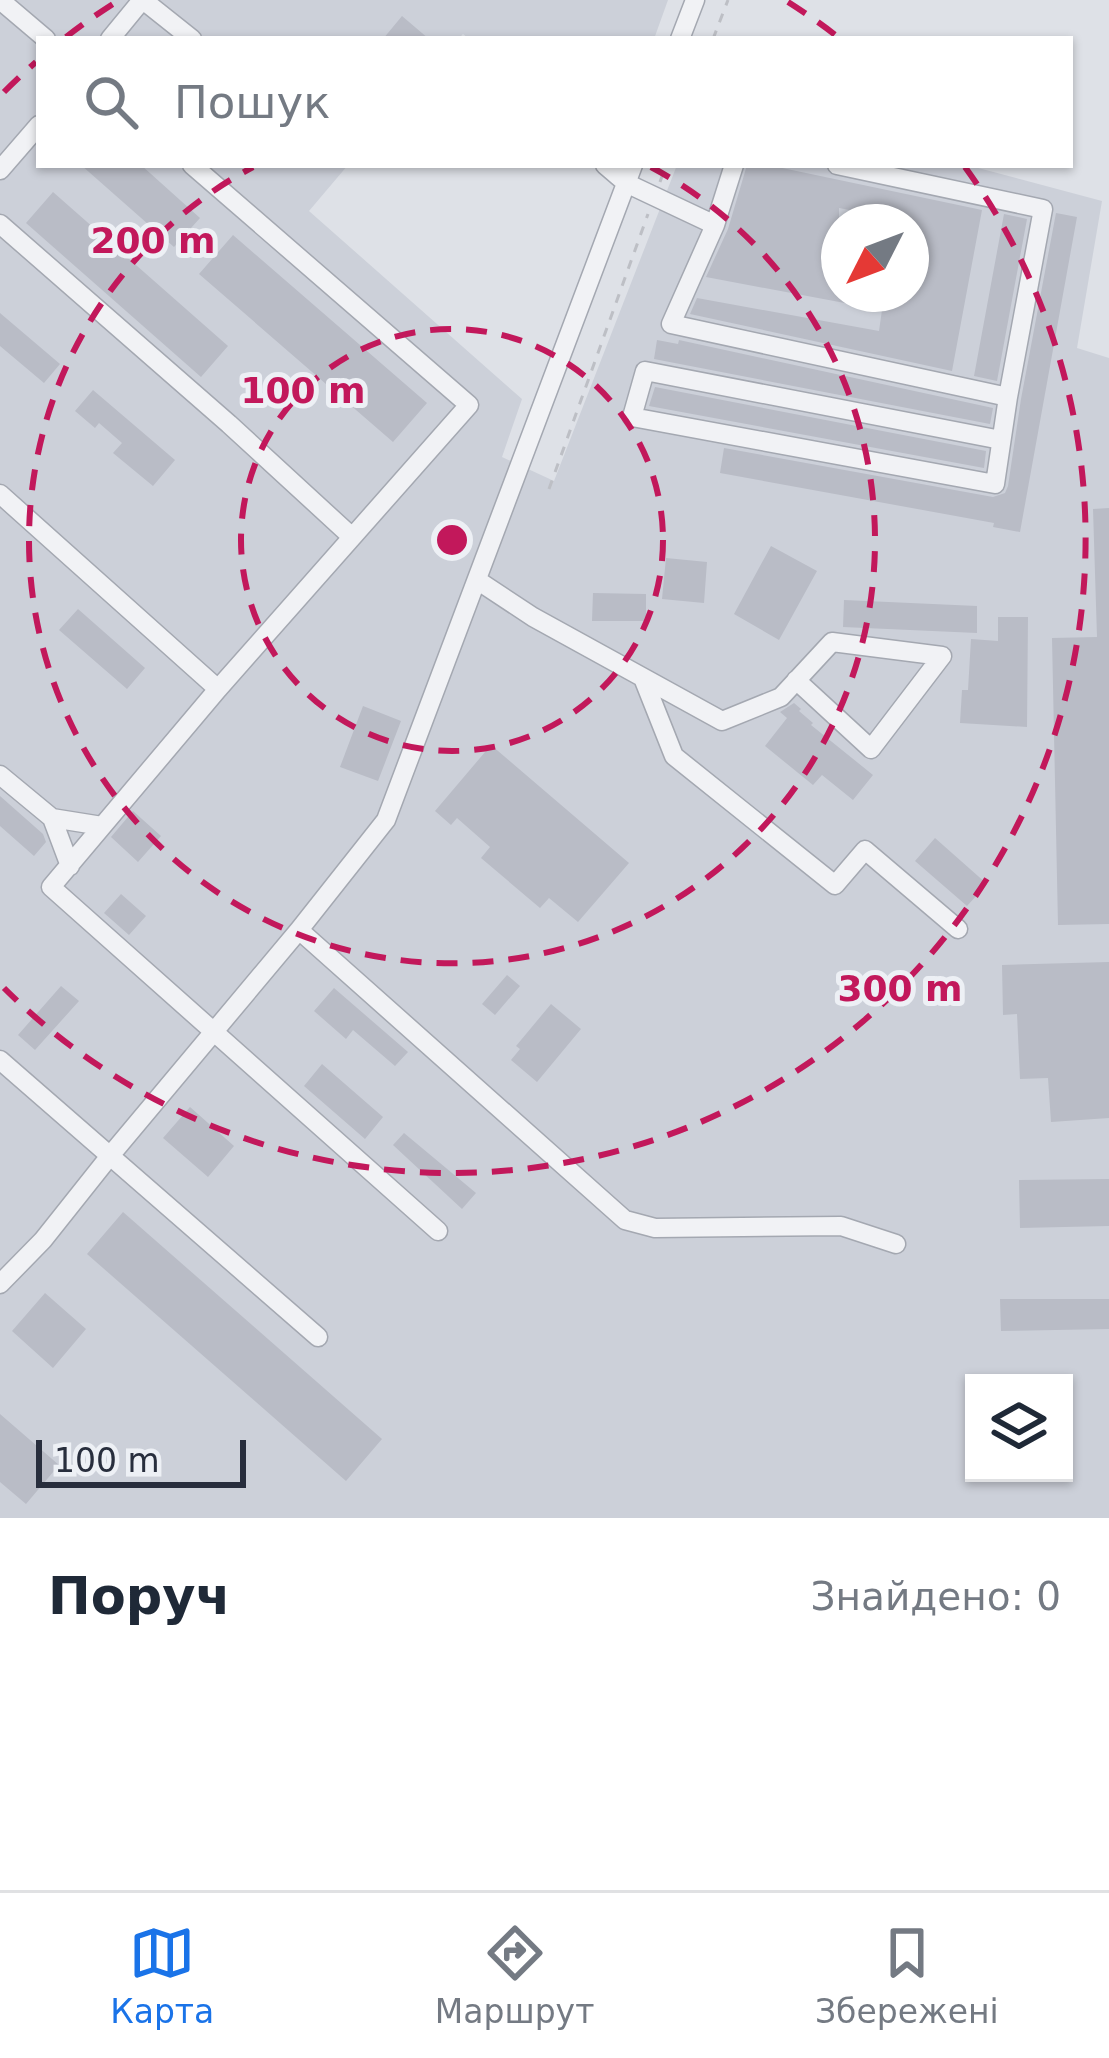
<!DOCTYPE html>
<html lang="uk">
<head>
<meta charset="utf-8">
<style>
	body { margin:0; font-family:"DejaVu Sans",sans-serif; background:#f2f2f3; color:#1f2937 }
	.controls { position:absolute; right:36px; bottom:36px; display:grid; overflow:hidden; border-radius:0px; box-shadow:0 3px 9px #0004 }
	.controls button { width:108px; height:108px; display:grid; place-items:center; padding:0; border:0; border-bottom:3px solid #e0e1e3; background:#fff; color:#1f2937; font:60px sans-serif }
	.compass { position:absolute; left:821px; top:204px; width:108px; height:108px; border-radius:50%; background:#fff; box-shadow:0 3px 9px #0004; rotate:228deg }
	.scale { position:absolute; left:36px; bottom:30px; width:210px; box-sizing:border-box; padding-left:12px; border:6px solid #282e3d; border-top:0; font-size:33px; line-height:42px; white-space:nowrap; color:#282e3d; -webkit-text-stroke:9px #edf0f5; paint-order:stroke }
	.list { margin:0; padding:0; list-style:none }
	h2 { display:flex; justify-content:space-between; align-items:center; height:156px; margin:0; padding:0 48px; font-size:51px }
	h2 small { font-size:39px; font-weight:400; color:#747a83 }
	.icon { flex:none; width:66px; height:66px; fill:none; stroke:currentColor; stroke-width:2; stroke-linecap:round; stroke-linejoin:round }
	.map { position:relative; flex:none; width:1109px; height:1518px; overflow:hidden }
	.search { position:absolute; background:#fff; box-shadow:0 3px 9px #0004; left:36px; right:36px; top:36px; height:132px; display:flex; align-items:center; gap:30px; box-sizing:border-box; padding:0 42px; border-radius:0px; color:#747a83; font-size:45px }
	.sheet { height:372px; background:#fff }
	nav { display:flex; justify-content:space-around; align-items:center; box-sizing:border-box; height:168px; border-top:3px solid #e0e1e3; background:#fff; font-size:33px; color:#747a83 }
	nav a { display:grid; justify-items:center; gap:6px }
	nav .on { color:#1a73e8 }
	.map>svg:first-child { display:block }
</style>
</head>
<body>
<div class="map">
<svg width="1109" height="1518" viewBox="0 0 1109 1518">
	<rect width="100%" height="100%" fill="#dee1e7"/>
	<path fill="#ccd0d9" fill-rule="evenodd" d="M0 0H668L654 39H469L463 34 458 39H39V165H348L309 211 522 399 502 457 554 481 677 165H967L1102 201 1077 348 1109 358V1518H0ZM839 222H911V294H839ZM974 1383H1064V1473H974Z"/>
	<path fill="#b9bcc6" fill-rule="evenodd" d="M402 16 429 39H383Z
		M81 165H141L200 218 174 247Z
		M747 165H768L982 210 952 371 690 314 697 298 879 331 882 310 706 277 728 229ZM839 208 911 222V294H839Z
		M53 192 228 346 201 377 26 223Z
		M1056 213 1077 217 1020 532 993 527 994 523 720 473 724 448 993 497 1005 493 1008 486 1021 399Z
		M1004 214 1027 219 997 381 974 376Z
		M233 235 427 403 393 442 199 274Z
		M0 313 60 364 44 383 0 346Z
		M657 340 678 344 679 340 993 408 990 424 654 359Z
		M655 387 986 451 984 468 649 406Z
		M93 390 175 460 153 486 113 453 122 443 99 423 95 428 75 411Z
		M1109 508V924L1058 925 1052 638 1097 637 1093 509Z
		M771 546 817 571 779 640 734 614Z
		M666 558 707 562 704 603 662 599Z
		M593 593 646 594V621H592Z
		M844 600 977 606V633L843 627Z
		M78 609 145 668 127 689 59 630Z
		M998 617H1028L1027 727 960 723 962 690H968L971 639 998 641Z
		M794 703 801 709 799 711 813 723 811 725 873 775 853 800 822 775 813 785 765 746 787 718 780 712Z
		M363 706 401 721 378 781 340 767Z
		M491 745 629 863 578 922 549 898 540 908 481 858 490 847 457 818 451 825 435 811Z
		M0 796 43 834 46 842 34 856 0 826Z
		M133 811 161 836 138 862 111 837Z
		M935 838 987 884 967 906 915 861Z
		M121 894 146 916 129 935 104 913Z
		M1109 962V1118L1051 1122 1048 1078 1020 1079 1017 1014 1003 1015 1002 965Z
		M507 975 520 986 495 1015 482 1004Z
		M61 986 79 1001 35 1050 18 1035Z
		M334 988 408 1052 395 1066 353 1030 346 1039 314 1011Z
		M551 1004 581 1029 537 1082 511 1060 520 1049 516 1046Z
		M322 1064 383 1117 365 1139 304 1086Z
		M190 1107 234 1146 208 1177 163 1138Z
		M404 1133 476 1193 462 1209 393 1145Z
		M1109 1179V1226L1020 1228 1019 1180Z
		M123 1212 382 1439 346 1481 87 1254Z
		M45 1293 86 1329 53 1368 12 1331Z
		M1000 1299H1109V1329L1001 1331Z
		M0 1414 59 1465 26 1504 0 1482Z"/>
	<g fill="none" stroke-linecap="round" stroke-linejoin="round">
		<g stroke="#a4a8b1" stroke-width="21">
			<path id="minor" d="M0 0 46 39
				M143 0 192 39
				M110 39 142 0
				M680 39 695 0
				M192 165 469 405 218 689 51 887 438 1231
				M605 165 626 183 715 225
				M633 165 386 820 299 930 625 1220 655 1228 841 1226 896 1244
				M734 165 715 225 671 324 1008 397 1043 209 837 165
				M0 170 39 125
				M0 224 229 424 352 537
				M1001 440 645 371 632 417 995 484 1008 397
				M0 494 218 689
				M477 580 533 617 722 721 781 697 832 642 942 656 871 749 796 680
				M643 678 674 756 835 885 865 850 958 929
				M0 775 52 818 70 866
				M52 818 102 826
				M0 1060 318 1337
				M0 1284 43 1240 109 1157 299 930"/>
		</g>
		<path stroke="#bdbfc5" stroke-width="3" stroke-dasharray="9 9" stroke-linecap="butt" d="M713 39 728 0
			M660 182 666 165
			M549 489 648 214"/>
		<use href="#minor" stroke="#f1f2f5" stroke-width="18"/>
	</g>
	<g fill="none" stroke="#c2185b" stroke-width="6" stroke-dasharray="21 15">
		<circle cx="452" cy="540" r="211"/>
		<path d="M651 167A423 423 0 1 1 253 167"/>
		<path d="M4 92A634 634 0 0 1 36 62M66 37A634 634 0 0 1 116 2M788 2A634 634 0 0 1 838 37M965 167A634 634 0 0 1 4 988"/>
	</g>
	<circle cx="452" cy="540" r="18" fill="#c2185b" stroke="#edf0f5" stroke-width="6"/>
	<g font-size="36" text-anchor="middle" font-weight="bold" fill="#c2185b" stroke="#edf0f5" stroke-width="10" stroke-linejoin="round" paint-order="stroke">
		<text x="153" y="253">200 m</text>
		<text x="303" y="403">100 m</text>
		<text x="900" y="1001">300 m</text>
	</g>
</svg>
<div class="controls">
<button><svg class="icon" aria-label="layers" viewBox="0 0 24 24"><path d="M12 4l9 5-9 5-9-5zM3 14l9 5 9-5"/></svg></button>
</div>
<svg class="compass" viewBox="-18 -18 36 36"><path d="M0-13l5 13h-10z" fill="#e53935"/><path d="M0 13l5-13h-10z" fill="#747a83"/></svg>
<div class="scale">100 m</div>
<div class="search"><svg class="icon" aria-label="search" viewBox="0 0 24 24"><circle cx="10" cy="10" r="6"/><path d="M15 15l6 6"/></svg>Пошук</div>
</div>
<section class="sheet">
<h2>Поруч<small>Знайдено: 0</small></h2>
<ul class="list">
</ul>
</section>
<nav>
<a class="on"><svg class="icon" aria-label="map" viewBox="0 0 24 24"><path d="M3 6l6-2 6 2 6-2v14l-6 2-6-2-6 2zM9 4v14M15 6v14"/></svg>Карта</a>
<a><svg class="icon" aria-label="directions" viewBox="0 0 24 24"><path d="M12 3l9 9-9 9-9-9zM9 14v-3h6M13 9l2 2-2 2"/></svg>Маршрут</a>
<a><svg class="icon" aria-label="saved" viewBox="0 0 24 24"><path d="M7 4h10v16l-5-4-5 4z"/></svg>Збережені</a>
</nav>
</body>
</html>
